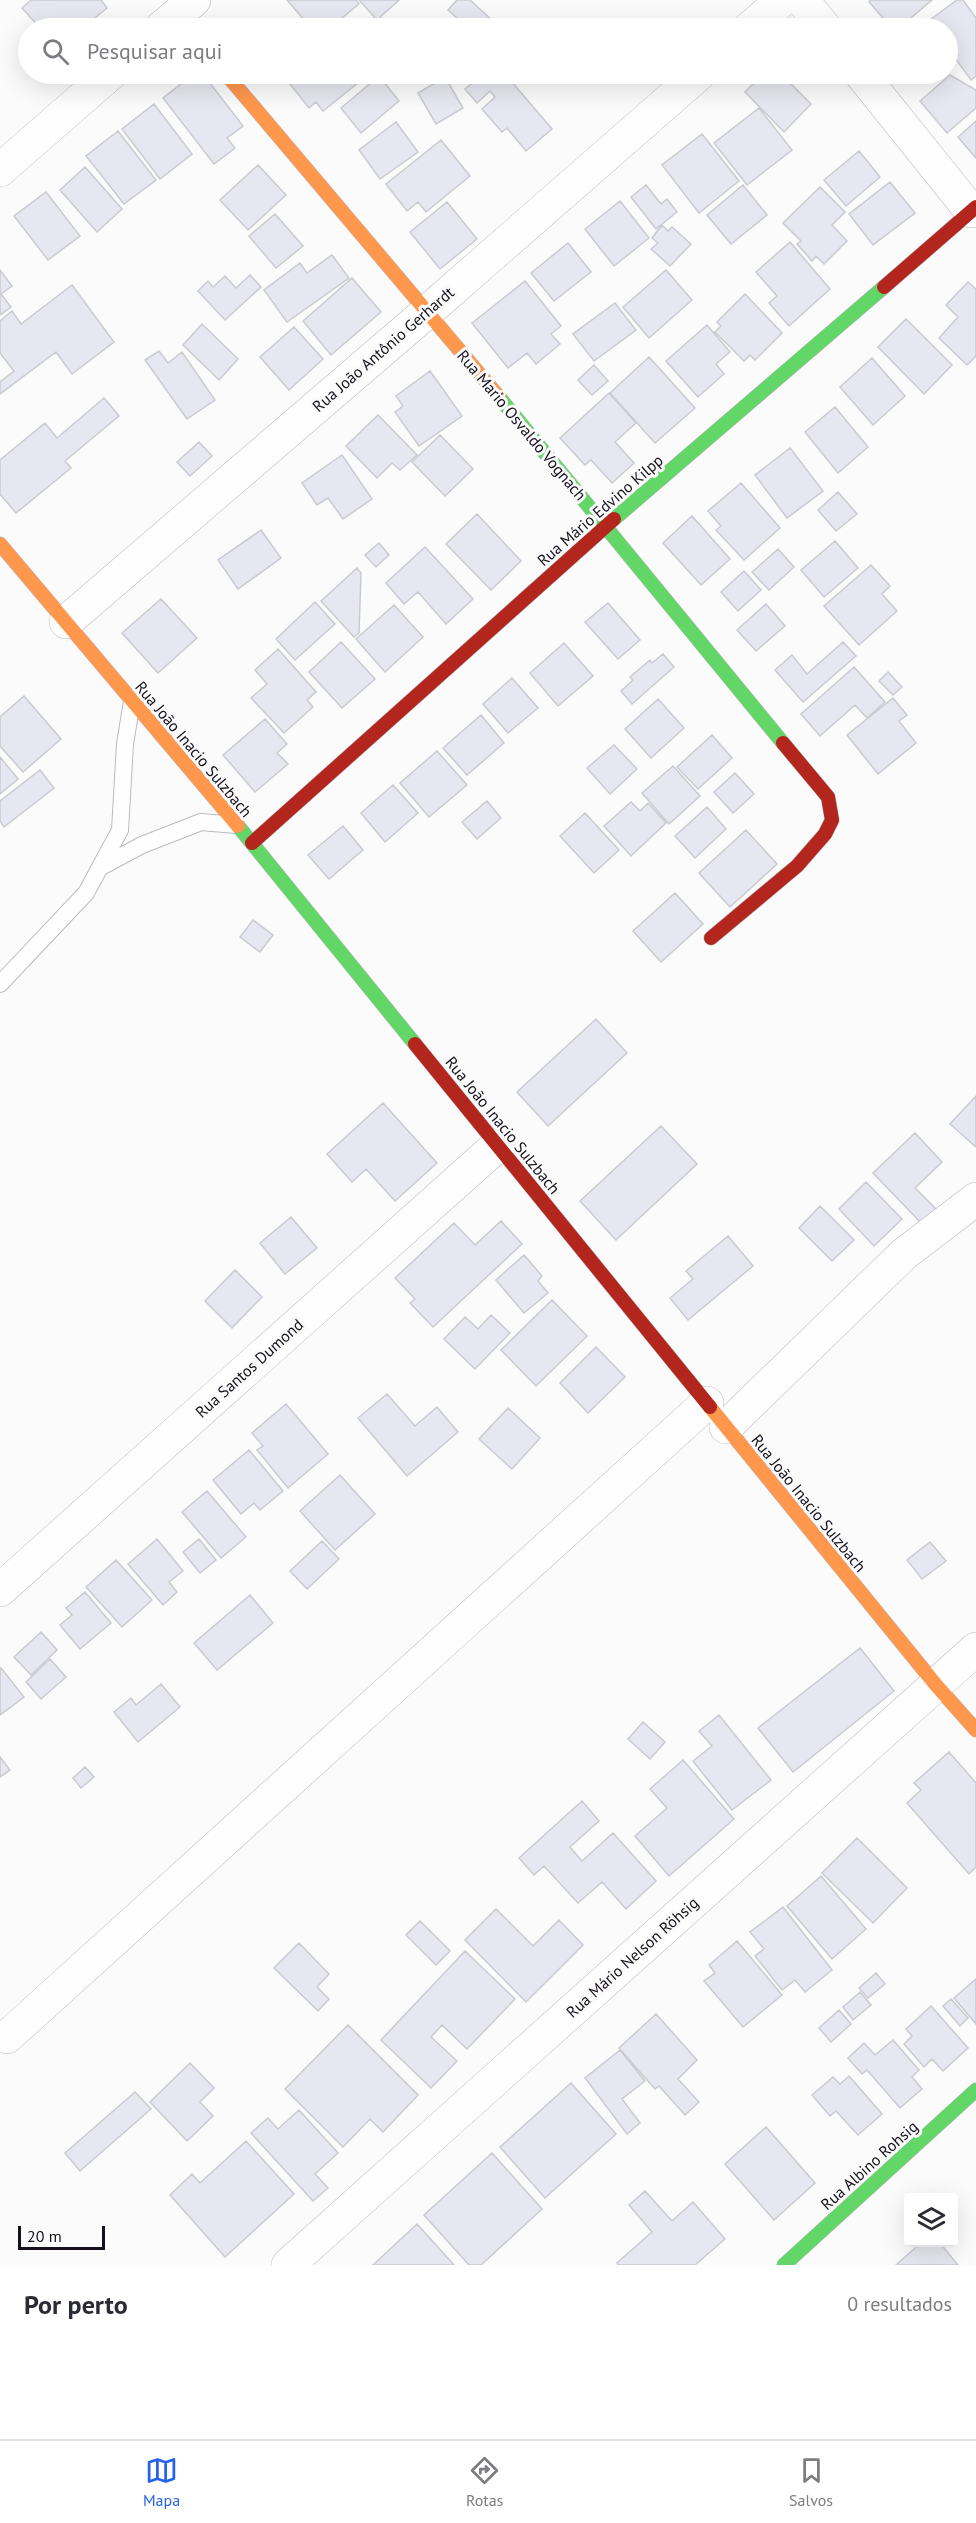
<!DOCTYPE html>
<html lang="pt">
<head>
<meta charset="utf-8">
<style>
	body { margin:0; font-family:"PT Sans",sans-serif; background:#f2f2f3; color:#2b2b33 }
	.controls { position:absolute; right:18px; bottom:18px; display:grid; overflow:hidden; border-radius:6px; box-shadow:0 6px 24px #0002 }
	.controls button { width:54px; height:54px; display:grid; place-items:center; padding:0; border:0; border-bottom:2px solid #e1e1e2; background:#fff; color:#2b2b33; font:30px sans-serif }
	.scale { position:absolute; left:18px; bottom:15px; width:87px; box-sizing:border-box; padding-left:6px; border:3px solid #15101c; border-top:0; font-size:16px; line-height:21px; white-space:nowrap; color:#15101c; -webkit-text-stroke:4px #fbfbfb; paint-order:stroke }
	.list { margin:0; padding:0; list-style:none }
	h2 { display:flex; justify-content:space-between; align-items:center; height:78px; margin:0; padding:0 24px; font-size:26px }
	h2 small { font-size:20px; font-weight:400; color:#7c7c81 }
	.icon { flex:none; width:33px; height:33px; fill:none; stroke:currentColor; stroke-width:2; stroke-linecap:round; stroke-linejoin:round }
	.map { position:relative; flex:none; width:976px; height:2265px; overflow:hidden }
	.search { position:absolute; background:#fff; box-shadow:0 6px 24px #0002; left:18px; right:18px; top:18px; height:66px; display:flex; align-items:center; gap:15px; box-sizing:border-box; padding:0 21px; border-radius:33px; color:#7c7c81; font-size:22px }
	.sheet { height:174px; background:#fff }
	nav { display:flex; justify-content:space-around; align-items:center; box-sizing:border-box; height:84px; border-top:2px solid #e1e1e2; background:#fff; font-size:16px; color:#7c7c81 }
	nav a { display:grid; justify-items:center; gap:3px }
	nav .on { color:#2563eb }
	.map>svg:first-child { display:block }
</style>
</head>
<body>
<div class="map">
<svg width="976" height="2265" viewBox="0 0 976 2265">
	<rect width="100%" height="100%" fill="#fbfbfb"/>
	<path fill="#e7e7f1" stroke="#cacad1" stroke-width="1.5" d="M31 0H101L107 8 83 28H40L22 8Z
		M287 0H356L359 4 330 28H311Z
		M359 0H399L377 20Z
		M457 0H470L493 21 486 28H468L448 10Z
		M871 0H932L899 28H892L869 2Z
		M957 0H963L976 18V76L971 80 955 58 948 63V28H919Z
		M194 74H203L243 126 227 138 235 148 214 164 163 98Z
		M293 74H350L358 83 323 111 316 102 309 108 286 79Z
		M483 74H505L552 129 526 151 507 128 502 132 482 109 495 97 490 91 477 103 465 89Z
		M763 74H781L811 104 784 132 745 92Z
		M950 75 976 90V108L947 133 920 101Z
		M379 76 399 101 361 133 341 108Z
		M445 77 463 108 436 124 418 93Z
		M154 104 192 154 160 179 122 129Z
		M759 108 792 150 747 185 714 143Z
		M976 121V158L958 137Z
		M396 122 418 152 380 179 359 150Z
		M118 131 156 180 124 204 86 156Z
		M702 134 739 181 699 213 662 165Z
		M441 140 470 176 426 212 418 202 407 211 386 184Z
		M859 151 880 177 846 206 824 180Z
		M258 165 286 195 248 230 220 200Z
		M85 167 122 209 97 232 60 190Z
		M890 182 915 213 873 245 849 214Z
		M646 185 661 204 667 199 677 212 656 229 631 197Z
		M743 185 767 215 731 244 707 215Z
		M820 187 845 212 832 225 847 241 824 264 816 256 812 261 797 244 801 241 783 223Z
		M46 192 80 236 48 260 14 216Z
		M620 201 649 238 614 266 585 229Z
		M447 202 477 239 440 269 410 232Z
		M275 214 303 246 276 268 249 236Z
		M662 225 668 231 672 227 691 244 670 266 651 249 658 243 652 238Z
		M790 242 830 289 789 326 769 303 777 296 756 272Z
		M568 243 591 272 554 301 531 273Z
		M332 255 349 278 287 322 264 290 300 263 307 273Z
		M0 270 12 286 1 294 11 307 0 315Z
		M666 270 692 300 649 338 623 307Z
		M250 275 261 287 225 320 198 291 208 281 213 287 225 276 236 288Z
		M352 278 381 312 331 355 303 321Z
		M525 281 561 326 551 334 560 344 536 364 527 353 508 368 472 323Z
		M968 282 976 289V356L967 365 939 338 958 317 946 305Z
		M72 285 114 342 72 374 56 352 0 394V382L14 371 0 353V321L12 311 21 324Z
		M745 294 782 333 755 360 750 355 744 361 715 332 721 326 717 322Z
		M615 303 636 330 594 361 573 334Z
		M906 319 952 365 924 394 878 347Z
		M202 324 238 359 219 380 183 345Z
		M707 325 730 352 716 364 724 374 698 397 666 361Z
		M294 327 323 359 289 390 260 357Z
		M159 351 168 363 182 352 215 400 187 419 145 360Z
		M649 357 695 408 655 443 610 393Z
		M872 358 905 396 873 425 840 387Z
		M594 365 608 381 592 395 578 380Z
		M430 371 462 416 419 446 395 412 403 406 396 396Z
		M609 393 636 423 615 442 634 463 612 483 591 460 585 465 560 438Z
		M104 398 119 416 65 461 71 468 16 513 0 494V460L45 423 57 438Z
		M835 407 868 447 838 473 805 432Z
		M378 415 417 455 400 470 392 463 377 478 346 446Z
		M440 435 473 469 445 496 412 462Z
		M199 442 212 456 190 476 177 462Z
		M790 448 823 491 787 518 755 475Z
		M342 455 372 499 343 519 328 498 317 505 302 483Z
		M741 483 780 528 744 560 716 530 721 526 708 511Z
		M838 492 857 514 836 531 818 510Z
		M477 514 521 561 491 590 446 544Z
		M692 516 730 559 701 585 663 543Z
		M261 530 281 558 238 589 218 560Z
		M835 541 858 568 824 597 801 570Z
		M379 543 389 555 376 567 365 555Z
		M425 547 473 599 446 624 418 592 404 604 386 583Z
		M778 549 794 567 769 590 752 572Z
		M871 565 890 586 882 594 897 611 859 645 824 606Z
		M357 568 361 573 359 633 354 637 321 601Z
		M744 571 761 590 738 611 721 592Z
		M161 599 197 638 158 673 122 633Z
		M315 602 335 624 295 660 276 639Z
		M608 603 640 640 618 659 585 622Z
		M766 604 785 626 756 651 737 630Z
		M394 605 423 637 385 672 356 639Z
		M341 642 375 679 342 708 309 672Z
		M843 642 856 656 803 702 775 670 792 655 807 674Z
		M564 643 593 676 558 706 530 673Z
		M278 649 316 692 307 700 313 707 284 733 251 698 267 684 255 670Z
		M663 654 674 667 632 704 621 691 633 680 630 677 650 660 652 663Z
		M854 667 885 702 867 718 855 705 820 736 801 714Z
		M888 672 902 687 893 695 879 681Z
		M512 678 538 708 508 733 483 704Z
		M24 696 61 739 23 772 0 746V717Z
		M893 698 907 715 899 721 916 743 878 774 847 735Z
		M658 699 684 728 651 758 625 729Z
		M481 715 504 743 467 775 443 748Z
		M265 719 287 744 277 753 288 764 255 792 223 755Z
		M712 735 732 758 698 789 677 767Z
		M614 745 637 769 610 794 587 768Z
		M437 751 467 785 429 817 400 783Z
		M0 757 18 779 0 794Z
		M673 766 700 796 669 824 642 793Z
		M40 770 54 788 4 827 0 821V801Z
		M735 773 754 794 733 813 714 792Z
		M393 785 418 813 385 842 361 813Z
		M487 801 501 818 477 839 462 822Z
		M631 802 640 811 648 803 666 823 631 856 604 826Z
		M707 807 726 829 695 858 675 836Z
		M585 813 619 850 594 873 560 836Z
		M343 826 363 850 329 879 308 855Z
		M746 830 777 864 730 907 699 873Z
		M675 893 703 924 661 962 633 931Z
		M253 920 273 935 260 952 240 937Z
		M596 1019 627 1053 548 1126 517 1092Z
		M976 1096V1147L950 1124Z
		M383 1103 437 1163 395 1201 366 1169 352 1182 327 1154Z
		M661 1126 697 1164 616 1240 580 1201Z
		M915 1133 942 1162 915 1188 939 1212 924 1226 873 1173Z
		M866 1182 902 1219 874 1246 839 1209Z
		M820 1206 854 1240 832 1261 799 1228Z
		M291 1217 317 1248 285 1274 260 1243Z
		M501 1221 522 1244 433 1327 410 1303 415 1299 395 1278 454 1223 475 1245Z
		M728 1236 753 1266 688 1320 670 1298 693 1279 686 1271Z
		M524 1255 542 1276 538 1281 548 1293 524 1313 496 1280Z
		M235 1270 262 1297 232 1328 205 1301Z
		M552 1300 587 1336 536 1386 501 1350Z
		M491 1315 510 1333 475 1369 444 1339 465 1317 478 1329Z
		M596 1347 625 1377 588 1413 560 1383Z
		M387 1394 415 1426 437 1407 458 1432 407 1476 358 1418Z
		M286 1404 328 1454 288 1488 257 1450 263 1446 252 1433Z
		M508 1408 540 1438 512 1469 479 1439Z
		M249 1450 283 1491 260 1510 254 1503 241 1514 213 1480Z
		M340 1475 375 1514 335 1550 300 1511Z
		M207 1491 246 1537 221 1558 182 1512Z
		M157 1539 183 1571 169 1582 177 1592 163 1605 128 1564Z
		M199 1539 216 1560 200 1573 183 1552Z
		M322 1541 339 1559 307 1589 290 1571Z
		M930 1542 946 1561 922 1579 907 1560Z
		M116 1560 152 1600 122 1627 86 1587Z
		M85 1592 111 1623 80 1649 60 1625 72 1615 66 1608Z
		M250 1595 273 1623 217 1670 194 1643Z
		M41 1632 57 1650 31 1675 14 1657Z
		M860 1648 894 1691 793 1772 758 1728Z
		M50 1659 66 1677 41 1699 26 1682Z
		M1 1668 24 1697 0 1715V1670Z
		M161 1684 180 1707 138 1742 114 1712 131 1698 136 1705Z
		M719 1715 771 1780 732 1810 693 1761 712 1746 699 1731Z
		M643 1722 665 1742 650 1759 628 1739Z
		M949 1752 976 1783V1867L969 1874 907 1803 921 1790 914 1783Z
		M0 1757 10 1770 0 1777Z
		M683 1760 734 1819 669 1876 635 1836 667 1808 650 1789Z
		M85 1767 94 1777 81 1788 73 1778Z
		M582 1801 599 1821 570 1847 582 1861 613 1833 656 1881 626 1909 602 1882 578 1903 544 1866 534 1875 519 1858Z
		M857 1838 907 1888 873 1923 822 1873Z
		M821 1876 866 1929 832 1959 787 1906Z
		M783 1907 832 1970 805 1992 795 1980 782 1990 755 1956 764 1949 750 1932Z
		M496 1909 533 1946 559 1920 583 1945 526 2002 465 1940Z
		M420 1921 450 1951 436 1965 406 1935Z
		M737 1941 782 1995 743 2027 704 1981 715 1973 709 1965Z
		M299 1943 329 1974 317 1987 329 1999 318 2011 274 1968Z
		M465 1951 515 1999 467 2049 442 2025 431 2037 457 2061 431 2088 381 2040Z
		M876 1973 885 1984 868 1998 859 1988Z
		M976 1979V2024L954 1998Z
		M860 1992 871 2005 853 2020 843 2007Z
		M951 1999 968 2018 960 2026 943 2006Z
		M931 2006 968 2048 943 2071 932 2059 924 2067 904 2044 912 2036 906 2029Z
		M839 2010 851 2024 831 2042 819 2028Z
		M656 2014 697 2060 678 2079 699 2102 685 2115 659 2086 655 2089 619 2048Z
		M348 2025 418 2095 383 2132 370 2119 343 2147 285 2089Z
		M893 2040 919 2070 912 2077 922 2089 900 2108 867 2070 862 2074 848 2058 864 2043 875 2055Z
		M620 2050 645 2081 622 2099 640 2123 627 2134 585 2078Z
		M190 2063 214 2088 200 2102 213 2116 187 2141 150 2102Z
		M849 2076 882 2114 858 2135 836 2111 830 2116 812 2095 833 2077 840 2084Z
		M571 2083 616 2134 545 2198 500 2147Z
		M135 2092 151 2109 80 2171 65 2153Z
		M299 2110 338 2153 315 2174 328 2188 313 2201 251 2133 268 2118 278 2129Z
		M766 2127 815 2183 774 2220 725 2164Z
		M246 2141 294 2194 225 2257 170 2195 192 2174 200 2183Z
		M492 2153 542 2209 481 2265H469L424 2215Z
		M645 2191 672 2221 693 2202 725 2239 695 2265H618L617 2263 652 2232 629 2205Z
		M417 2224 454 2265H373Z
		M922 2242H939L958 2265H896Z"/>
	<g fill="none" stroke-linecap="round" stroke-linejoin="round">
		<g stroke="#bcbac0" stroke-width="18">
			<path id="lane" d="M101 867 142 845 201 822 236 825
				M0 984 86 893 120 830 125 744 132 701"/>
		</g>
		<g stroke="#bcbac0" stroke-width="34">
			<path id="street" d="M802 0 825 28
				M161 28 194 0
				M750 28 782 0
				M861 74 971 211
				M0 170 110 74
				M66 622 428 311 699 74
				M726 1427 904 1254 976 1199
				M0 1590 498 1145
				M7 2037 707 1403
				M288 2265 976 1649"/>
		</g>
		<g stroke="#bcbac0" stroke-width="15">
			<path id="fast" d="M499 397 783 743
				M614 519 884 287
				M238 826 415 1044
				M784 2265 976 2090"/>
		</g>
		<g stroke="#bcbac0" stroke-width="15">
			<path id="slow" d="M226 74 499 397
				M0 544 238 826
				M710 1407 936 1685 976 1730"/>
		</g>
		<g stroke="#bcbac0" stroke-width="15">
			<path id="jam" d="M884 287 976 207
				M252 843 614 519
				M711 938 797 866 825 834 832 820 828 797 783 743
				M415 1044 710 1407"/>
		</g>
		<use href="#lane" stroke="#fefefe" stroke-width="16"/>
		<use href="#street" stroke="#fefefe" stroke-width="33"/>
		<use href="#fast" stroke="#63d668" stroke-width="14"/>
		<use href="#slow" stroke="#ff974d" stroke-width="14"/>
		<use href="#jam" stroke="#b3261e" stroke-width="14"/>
	</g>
	<g text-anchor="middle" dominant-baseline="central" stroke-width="6" stroke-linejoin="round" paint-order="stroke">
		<g font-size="16" fill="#15101c" stroke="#fbfbfb">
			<text transform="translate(383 349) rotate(-41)">Rua João Antônio Gerhardt</text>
			<text transform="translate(522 425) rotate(50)">Rua Mario Osvaldo Vognach</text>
			<text transform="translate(600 510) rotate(-41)">Rua Mário Edvino Kilpp</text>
			<text transform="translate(194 749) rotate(50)">Rua João Inacio Sulzbach</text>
			<text transform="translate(503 1125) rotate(51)">Rua João Inacio Sulzbach</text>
			<text transform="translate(249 1368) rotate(-42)">Rua Santos Dumond</text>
			<text transform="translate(809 1503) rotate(51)">Rua João Inacio Sulzbach</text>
			<text transform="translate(632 1957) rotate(-42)">Rua Mário Nelson Röhsig</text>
			<text transform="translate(869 2165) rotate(-42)">Rua Albino Rohsig</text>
		</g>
	</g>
</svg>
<div class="controls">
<button><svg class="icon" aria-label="layers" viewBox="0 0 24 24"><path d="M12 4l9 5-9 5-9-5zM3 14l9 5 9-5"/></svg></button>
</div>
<div class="scale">20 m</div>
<div class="search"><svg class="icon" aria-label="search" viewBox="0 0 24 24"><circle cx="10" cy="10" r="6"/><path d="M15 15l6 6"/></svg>Pesquisar aqui</div>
</div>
<section class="sheet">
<h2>Por perto<small>0 resultados</small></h2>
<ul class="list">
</ul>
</section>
<nav>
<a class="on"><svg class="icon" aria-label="map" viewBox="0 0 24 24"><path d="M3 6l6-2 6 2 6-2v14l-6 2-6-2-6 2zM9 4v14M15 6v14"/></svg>Mapa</a>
<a><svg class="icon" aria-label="directions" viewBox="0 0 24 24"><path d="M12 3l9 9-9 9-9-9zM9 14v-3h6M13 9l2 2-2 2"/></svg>Rotas</a>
<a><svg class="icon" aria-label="saved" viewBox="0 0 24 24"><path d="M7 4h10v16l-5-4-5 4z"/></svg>Salvos</a>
</nav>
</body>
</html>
